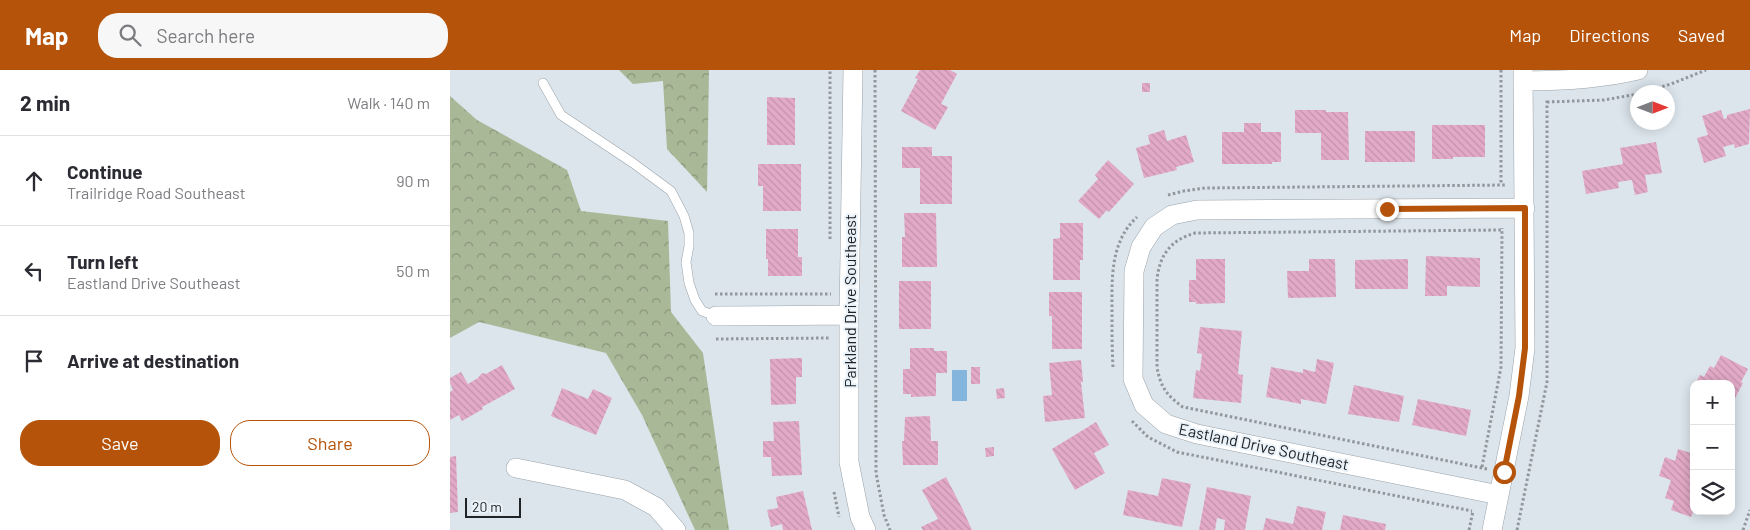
<!DOCTYPE html>
<html lang="en">
<head>
<meta charset="utf-8">
<style>
	body { margin:0; font-family:Barlow,sans-serif; background:#f7f7f7; color:#2b2b33 }
	.controls { position:absolute; right:15px; bottom:15px; display:grid; overflow:hidden; border-radius:10px; box-shadow:0 2px 12px #0003 }
	.controls button { width:45px; height:45px; display:grid; place-items:center; padding:0; border:0; border-bottom:1px solid #e1e1e2; background:#fff; color:#2b2b33; font:25px sans-serif }
	.compass { position:absolute; left:1180px; top:15px; width:45px; height:45px; border-radius:50%; background:#fff; box-shadow:0 2px 12px #0003; rotate:90deg }
	.scale { position:absolute; left:15px; bottom:12px; width:56px; box-sizing:border-box; padding-left:5px; border:2px solid #202326; border-top:0; font-size:14px; line-height:18px; white-space:nowrap; color:#202326; -webkit-text-stroke:4px #e9f2f9; paint-order:stroke }
	.stop { position:absolute; width:15px; height:15px; margin:-11px; border:4px solid #b45309; border-radius:50%; background:#fff }
	.stop.end { background:#b45309; border-color:#fff; box-shadow:0 1px 5px #0008 }
	.list { margin:0; padding:0; list-style:none }
	h2 { display:flex; justify-content:space-between; align-items:center; height:65px; margin:0; padding:0 20px; font-size:21px }
	h2 small { font-size:16px; font-weight:400; color:#7c7c81 }
	.list li { display:grid; grid-template-columns:32px 1fr auto; gap:15px; align-items:center; box-sizing:border-box; height:90px; padding:0 20px; border-top:1px solid #e1e1e2 }
	.list b { display:block; font-size:19px; white-space:nowrap }
	.list p { margin:0; font-size:16px; white-space:nowrap; color:#7c7c81 }
	.list em { font-size:16px; font-style:normal; color:#7c7c81 }
	.actions { display:flex; gap:10px; padding:15px 20px }
	.actions a { flex:1; padding:11px 0; border:1px solid #b45309; border-radius:20px; text-align:center; font-size:18px; color:#b45309 }
	.actions .main { background:#b45309; color:#fff }
	.icon { flex:none; width:28px; height:28px; fill:none; stroke:currentColor; stroke-width:2; stroke-linecap:round; stroke-linejoin:round }
	.map { position:relative; flex:none; width:1300px; height:460px; overflow:hidden }
	header { display:flex; align-items:center; gap:30px; box-sizing:border-box; height:70px; padding:0 25px; background:#b45309; color:#fff }
	header strong { font-size:24px }
	nav { display:flex; gap:28px; margin-inline-start:auto; font-size:18px }
	.search { width:350px; height:45px; background:#f7f7f7; display:flex; align-items:center; gap:12px; box-sizing:border-box; padding:0 18px; border-radius:20px; color:#7c7c81; font-size:19px }
	main { display:flex }
	aside { flex:1; background:#fff }
	.map>svg:first-child { display:block }
</style>
</head>
<body>
<header>
<strong>Map</strong>
<div class="search"><svg class="icon" aria-label="search" viewBox="0 0 24 24"><circle cx="10" cy="10" r="6"/><path d="M15 15l6 6"/></svg>Search here</div>
<nav><a>Map</a><a>Directions</a><a>Saved</a></nav>
</header>
<main>
<aside>
<h2>2 min<small>Walk · 140 m</small></h2>
<ul class="list">
<li><svg class="icon" aria-label="ahead" viewBox="0 0 24 24"><path d="M12 20V5M6 11l6-6 6 6"/></svg><div><b>Continue</b><p>Trailridge Road Southeast</p></div><em>90 m</em></li>
<li><svg class="icon" aria-label="left" viewBox="0 0 24 24"><path d="M17 20v-9H6M10 6l-5 5 5 5"/></svg><div><b>Turn left</b><p>Eastland Drive Southeast</p></div><em>50 m</em></li>
<li><svg class="icon" aria-label="arrive" viewBox="0 0 24 24"><path d="M6 21V4h12l-3 4 3 4H6"/></svg><div><b>Arrive at destination</b></div></li>
</ul>
<div class="actions"><a class="main">Save</a><a>Share</a></div>
</aside>
<div class="map">
<svg width="1300" height="460" viewBox="0 0 1300 460">
	<defs>
		<pattern id="forest-crowns" width="20" height="18" patternUnits="userSpaceOnUse" patternTransform="scale(1.25)"><rect width="20" height="18" fill="#a9b897"/><path d="M2 6a3 3 0 1 1 6 0M12 15a3 3 0 1 1 6 0" fill="none" stroke="#89957b"/></pattern>
		<pattern id="building-back-hatch" width="6" height="6" patternUnits="userSpaceOnUse" patternTransform="scale(1.25)"><rect width="6" height="6" fill="#e3aac7"/><path d="M-1 5l2 2M0 0l6 6M5-1l2 2" fill="none" stroke="#c292ab"/></pattern>
	</defs>
	<rect width="100%" height="100%" fill="#dce5ec"/>
	<path fill="url(#forest-crowns)" d="M169 0H259L257 122 217 79 213 11 183 14Z
		M0 26 27 50 117 100 131 141 218 151 221 242 253 283 279 460H245L192 345 156 283 29 252 0 268Z"/>
	<path fill="#84b5dc" d="M502 300H517V331H502Z"/>
	<path fill="url(#building-back-hatch)" d="M470 0H500L507 4 491 34 498 37 485 60 451 41 468 9 465 8Z
		M692 13H700V22H692Z
		M317 27 345 28V75H317Z
		M1300 39 1299 74 1285 78 1284 74 1273 77 1276 86 1254 93 1247 68 1258 65 1252 46 1271 40 1274 49 1277 48V45Z
		M845 40H876V42H898L899 90H871V63H845Z
		M794 53H811V62H831V92H822V94H772V62H794Z
		M982 55H1035V87H1003V89H982Z
		M714 60 717 71 736 65 744 92 726 97 727 100 694 108 686 78 700 74 698 65Z
		M915 61H965V92H915Z
		M1206 72 1212 103 1195 105 1198 122 1185 125 1182 110 1168 112 1169 118 1136 124 1132 101 1173 94 1170 78Z
		M452 77H482V86H502V134H470V98H452Z
		M658 90 684 114 659 142 657 140 649 149 628 131 648 109 645 105Z
		M308 94H351V141H313V116H308Z
		M454 143H486L487 197H452V167H455Z
		M610 153H633V190H630V210H603V169L610 168Z
		M316 159H348V187H352V206H318V189H316Z
		M976 186 1030 188V217L997 216V226H975Z
		M746 189H775V233L746 234V232H739V210H746Z
		M859 189H885L886 227 838 228 837 201H859Z
		M958 189V219H905V190Z
		M449 211H481V259H449Z
		M599 222H632V279H602V246H599Z
		M750 257 792 261 788 304 793 305 791 333 743 328 746 300 750 301 752 284 747 283Z
		M460 278H484V281H497V303H486V326L461 327V324H453V299H460Z
		M1271 285 1298 299 1291 312 1293 313 1281 336V314H1245L1250 305 1254 307 1260 296 1264 298Z
		M352 288V307H346V334L321 335 320 289Z
		M867 289 884 293 876 334 851 329V334L816 327 821 297 853 303V299L865 302Z
		M631 290 633 312H631L635 348 595 352 593 326 602 325 599 293Z
		M52 295 65 319 32 337 33 339 12 351 9 345 0 350V322L3 320 0 313V308L11 302 18 314 28 308 32 303 36 304Z
		M521 297H530V314H521Z
		M904 315 954 326 949 352 898 344Z
		M112 318 138 329 143 319 162 328 146 365 101 346Z
		M554 318 555 328 547 329 546 319Z
		M968 329 1021 340 1016 366 962 355Z
		M480 346 481 371H488V395H453L452 371H454L455 347Z
		M349 351 352 405 322 406 321 387H313V371H324L323 352Z
		M646 352 659 375 644 383 655 403 625 420 602 379Z
		M1243 375 1244 440 1241 447 1221 440 1224 431 1215 428 1221 410 1209 406 1215 387 1225 391 1228 379 1241 383Z
		M544 377V386L536 387 535 378Z
		M6 386 8 442 0 443V387Z
		M496 407 512 438 522 460H473L471 457 488 449 472 420Z
		M712 408 741 414 732 457 673 445 678 420 708 426Z
		M757 417 801 426 795 460H774L775 450 767 448 765 460H749Z
		M353 421 362 460H333L332 454 321 457 317 440 328 438 326 427Z
		M847 436 876 442 872 460H813L816 448 843 454Z
		M893 445 936 454 935 460H890Z"/>
	<g fill="none" stroke-linecap="round" stroke-linejoin="round">
		<g stroke="#9aa2a9" stroke-width="10">
			<path id="lane" d="M93 13 111 45 183 93 221 121 234 146 239 163V176L236 192 239 213 245 230 252 241 266 246"/>
		</g>
		<g stroke="#9aa2a9" stroke-width="20">
			<path id="street" d="M403 0 399 245V392L410 447 416 460
				M1073 11C1112 11 1150 9 1188 0
				M266 246 399 245
				M66 398 175 420 206 437 226 460
				M1049 425 747 364 716 354 694 335 683 309 684 201 691 177 704 157 722 145 747 140 1075 138
				M1042 460 1069 326 1075 278 1073 0"/>
		</g>
		<path stroke="#91979d" stroke-width="3" stroke-dasharray="2.5 2.5" stroke-linecap="butt" d="M425 0 426 403 434 445 440 460
			M1051 0V115
			M1193 22 1221 14 1256 0
			M1097 32 1154 30 1188 24
			M718 125 734 121 755 118 1056 115
			M380 169V0
			M265 224H381
			M266 269 380 268
			M663 297C662 280 662 263 662 246 662 211 659 173 687 147
			M682 351 698 367 727 382 1022 441
			M1032 397 1051 297 1052 158
			M1037 399 733 337C717 326 710 316 707 297V209C710 184 721 170 745 163L1052 160
			M384 422 389 447
			M1019 460 1023 441
			M1067 460 1097 312V29
			M1293 460 1300 440"/>
		<use href="#lane" stroke="#fff" stroke-width="9"/>
		<use href="#street" stroke="#fff" stroke-width="19"/>
	</g>
	<g fill="none" stroke-linecap="round" stroke-linejoin="round">
		<path stroke="#b45309" stroke-width="6" d="M937 139 1075 138V278L1069 326 1054 402"/>
	</g>
	<g text-anchor="middle" dominant-baseline="central" stroke-width="4" stroke-linejoin="round" paint-order="stroke">
		<g font-size="16" fill="#202326" stroke="#e9f2f9">
			<text transform="translate(399 231) rotate(-90)">Parkland Drive Southeast</text>
			<text transform="translate(814 376) rotate(12)">Eastland Drive Southeast</text>
		</g>
	</g>
</svg>
<div class="controls">
<button>+</button>
<button>−</button>
<button><svg class="icon" aria-label="layers" viewBox="0 0 24 24"><path d="M12 4l9 5-9 5-9-5zM3 14l9 5 9-5"/></svg></button>
</div>
<svg class="compass" viewBox="-18 -18 36 36"><path d="M0-13l5 13h-10z" fill="#e53935"/><path d="M0 13l5-13h-10z" fill="#7c7c81"/></svg>
<div class="scale">20 m</div>
<div class="stop" style="left:1054px;top:402px"></div>
<div class="stop end" style="left:937px;top:139px"></div>
</div>
</main>
</body>
</html>
